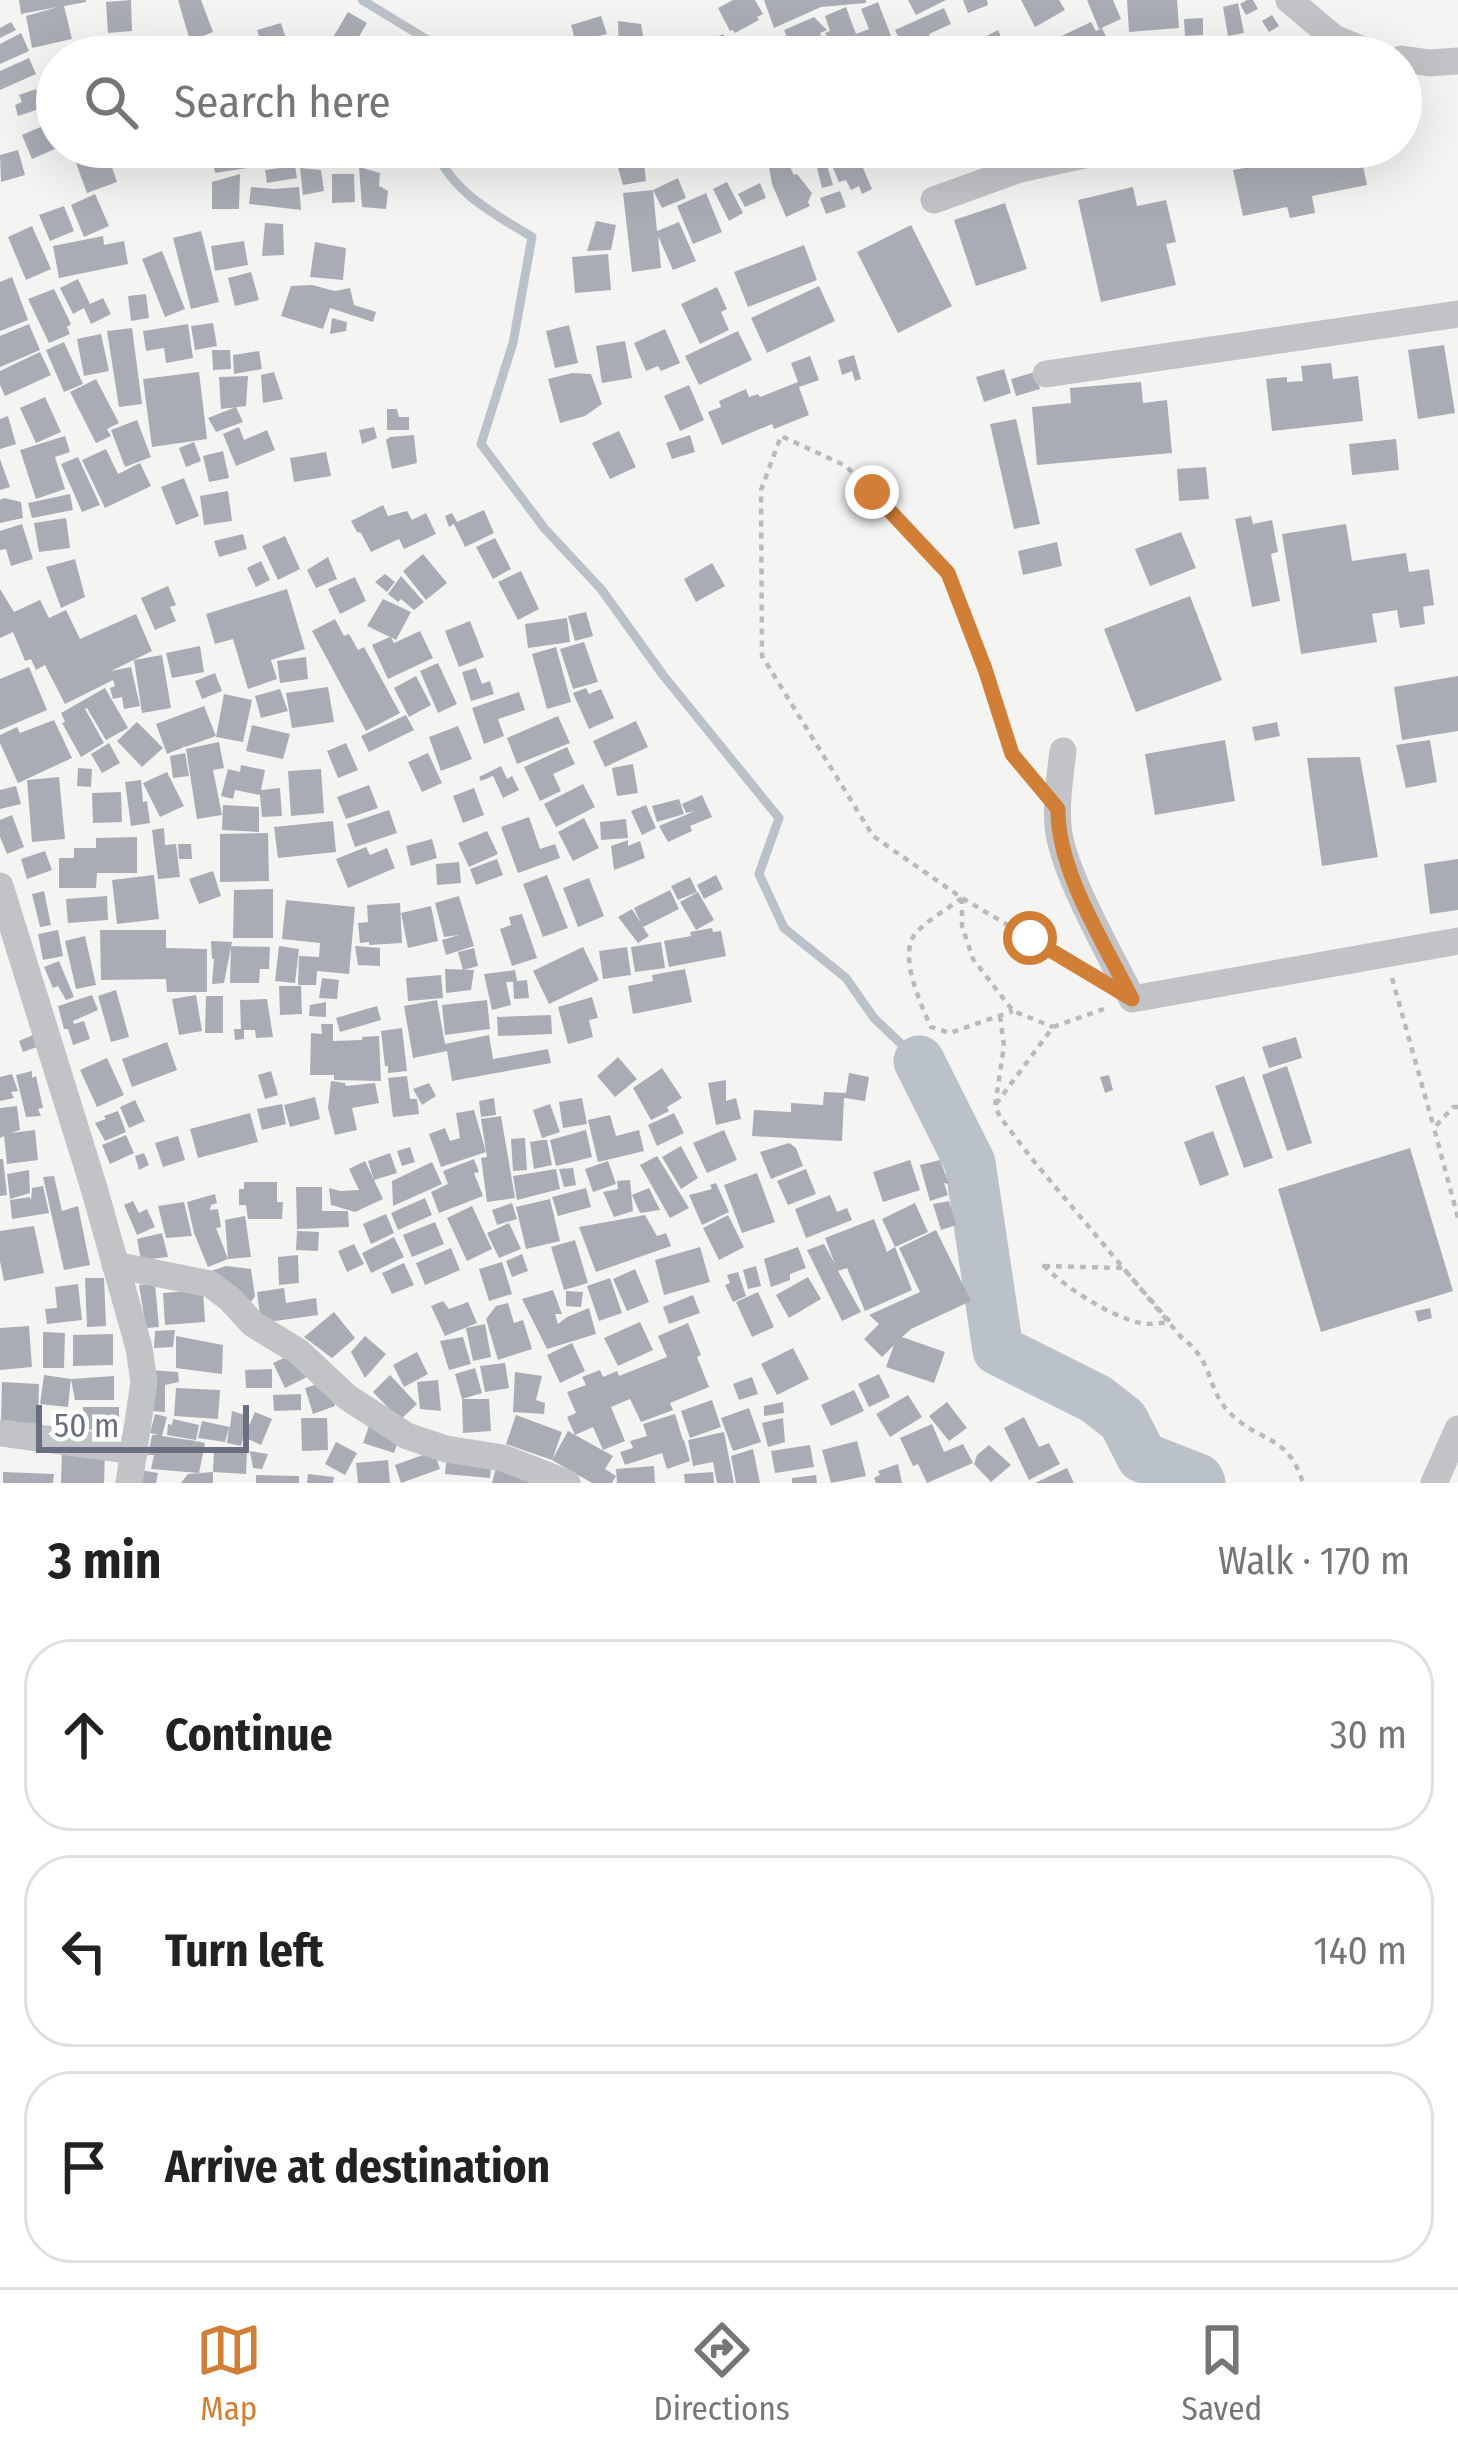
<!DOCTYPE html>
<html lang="en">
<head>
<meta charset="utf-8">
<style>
	body { margin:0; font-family:"Fira Sans Condensed",sans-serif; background:#f6f6f6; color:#222 }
	.scale { position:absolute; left:36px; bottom:30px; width:213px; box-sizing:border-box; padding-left:12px; border:6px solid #676f80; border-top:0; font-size:33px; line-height:42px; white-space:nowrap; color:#676f80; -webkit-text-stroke:9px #fff; paint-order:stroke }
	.stop { position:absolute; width:36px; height:36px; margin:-27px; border:9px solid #d17e36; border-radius:50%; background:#fff }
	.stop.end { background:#d17e36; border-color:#fff; box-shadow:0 3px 12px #0008 }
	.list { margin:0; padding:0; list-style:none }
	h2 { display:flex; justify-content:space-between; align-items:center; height:156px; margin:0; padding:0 48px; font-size:51px }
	h2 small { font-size:39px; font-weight:400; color:#767676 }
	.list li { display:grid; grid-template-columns:78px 1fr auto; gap:36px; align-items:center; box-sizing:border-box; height:192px; margin:0 24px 24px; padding:0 24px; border:3px solid #e0e0e0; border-radius:48px }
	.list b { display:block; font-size:45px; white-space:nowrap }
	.list em { font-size:39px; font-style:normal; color:#767676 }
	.icon { flex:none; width:66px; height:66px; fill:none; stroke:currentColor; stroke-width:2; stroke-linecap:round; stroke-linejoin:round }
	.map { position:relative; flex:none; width:1458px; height:1483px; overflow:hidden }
	.search { position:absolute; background:#fff; box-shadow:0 12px 48px #0002; left:36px; right:36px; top:36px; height:132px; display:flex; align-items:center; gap:30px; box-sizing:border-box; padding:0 42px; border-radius:66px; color:#767676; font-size:45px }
	.sheet { height:804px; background:#fff }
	nav { display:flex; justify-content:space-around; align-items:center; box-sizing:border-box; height:168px; border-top:3px solid #e0e0e0; background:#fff; font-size:33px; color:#767676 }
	nav a { display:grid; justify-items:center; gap:6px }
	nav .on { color:#d17e36 }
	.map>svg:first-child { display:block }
</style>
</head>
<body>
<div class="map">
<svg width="1458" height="1483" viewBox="0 0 1458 1483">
	<rect width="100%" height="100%" fill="#f4f5f2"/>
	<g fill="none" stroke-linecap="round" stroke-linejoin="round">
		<path stroke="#bbc1c8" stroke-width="9" d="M362 0 436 45 439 57
			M434 147C451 192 493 213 532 237L513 343 481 444 545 529 601 589 663 675 779 818 759 874 784 928 846 978 874 1018 919 1061"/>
		<path stroke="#bbc1c8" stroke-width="51" d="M919 1061 970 1163 998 1350 1096 1399 1123 1420 1142 1457 1198 1479 1200 1483"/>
	</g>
	<path fill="#a9acb4" d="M19 0H86V2L64 6 72 39 32 48 26 16 58 7 21 14Z
		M131 0 132 31 108 33 106 2Z
		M178 0H201L213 32 190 41Z
		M733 0H755L763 14 757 17 759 20 735 33 733 30 730 31 718 8Z
		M764 0H866V3L821 7 774 28Z
		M908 0H946L916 15Z
		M963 0H987L988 5 968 13Z
		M1021 0H1059L1065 10 1035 27Z
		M1087 0H1113L1121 19 1099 29Z
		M1127 0H1177L1179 28 1129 32Z
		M1247 0H1253L1258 9 1246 15 1240 4Z
		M878 2 891 36 863 47 866 53 894 40 902 57H851L849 53 835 57 825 33 830 31 825 16 846 7 856 34 869 29 861 9Z
		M1238 3 1244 33 1228 36 1223 7Z
		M944 8 951 24 929 34 936 51 924 57H908L895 30Z
		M348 12 367 23 348 55 329 44Z
		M1272 15 1279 26 1269 32 1262 21Z
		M601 16 607 34 590 38 595 54 580 57 571 25Z
		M814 17 827 30 820 33 830 57H795L784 30Z
		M1203 18V35L1185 36 1184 19Z
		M618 21 641 24 647 57H619Z
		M11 22 16 30 0 38V28Z
		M1091 22 1096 31 1102 28 1110 45 1084 57H1061L1053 40Z
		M281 23 287 42 263 49 257 30Z
		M998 30 1010 57H987L979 40Z
		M21 33 29 51 0 64V44Z
		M723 34 736 57H708L702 46Z
		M182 36 187 57 159 54 151 44Z
		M1145 36 1146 57H1118L1117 39Z
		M252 38 259 57H206Z
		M1266 38 1270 46 1285 41 1291 57H1232L1230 51Z
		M1166 39 1195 42 1194 57H1164Z
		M483 40 494 57H471L467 50Z
		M974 40 982 57H937Z
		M1034 40 1042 57H1012L1009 51Z
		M1212 40 1213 57H1203V52H1199L1198 41Z
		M143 44 144 57H111L110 45Z
		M29 58 36 74 0 90V71Z
		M57 80V106L49 110 40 86Z
		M36 89 42 108 18 116 15 105 22 102 19 95Z
		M57 120V148L32 159 22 135Z
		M86 147H105L117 182 87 193 72 152Z
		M251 147 254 167 215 173 210 148Z
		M269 147H306L307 152 270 161 266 148Z
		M327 147H359L360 152 333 161Z
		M610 147H646V157L611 159Z
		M738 147H750L752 158 742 163Z
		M824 147H854L872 189 862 194 859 186 851 190 846 180 839 182Z
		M857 147H868L874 163 865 166Z
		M883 147H911L913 151 890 161Z
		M1276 147H1305L1306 151 1328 147H1359L1367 185 1312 196 1315 213 1290 218 1287 207 1243 216 1233 170 1257 166 1254 152Z
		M18 150 25 175 1 182 0 155Z
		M783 153 794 175 797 174 812 193 808 202 810 206 786 217 772 184 768 161 771 160V156Z
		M616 161H644L646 181 623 185Z
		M827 165 833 185 822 188 817 168Z
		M295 166 297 178 267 183 265 170Z
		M359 167 380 173 379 186 388 191 386 209 362 207Z
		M300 168 321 170 324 191 303 195Z
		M240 174 239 209H212V182Z
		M332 174H354L355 202 332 203Z
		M678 178 686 198 662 208 653 190 657 231 679 222 696 261 673 270 658 236 661 268 632 272 623 193 653 190Z
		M727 182 743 213 729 221 713 189Z
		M760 183 766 198 745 207 738 194Z
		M251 187 274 189 299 187 301 210 249 204Z
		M1133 187 1137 206 1166 200 1176 242 1166 244 1176 285 1101 302 1078 200Z
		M840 191 846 207 826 214 820 198Z
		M706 193 722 232 693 244 677 206Z
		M95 194 109 226 84 237 71 205Z
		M1005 203 1027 269 976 286 954 220Z
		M64 206 74 231 50 241 39 215Z
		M596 221 616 225 611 250 587 251Z
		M265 223 283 224 284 255 262 256Z
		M911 225 952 306 898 333 857 252Z
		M32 226 51 269 26 280 8 237Z
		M201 231 219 302 191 309 173 238Z
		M103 236 104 245 124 241 128 264 59 278 53 246Z
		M244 241 248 265 215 271 211 246Z
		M315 242 346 248 343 280 310 277Z
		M804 245 817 280 748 307 734 272Z
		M162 251 185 309 165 317 142 259Z
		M608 254 611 290 575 293 572 257Z
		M251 272 259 300 235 306 228 278Z
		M12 277 28 320 0 331V282Z
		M78 279 90 304 103 298 111 314 91 324 84 308 73 314 60 288Z
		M312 285 335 291 350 288 354 305 376 312 373 322 330 308 323 329 281 316 291 286Z
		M819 286 835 321 767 353 751 318Z
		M717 287 727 309 721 312 729 330 700 344 681 304Z
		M54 289 71 324 67 327 70 334 49 343 28 299Z
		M146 294 149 318 131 321 128 296Z
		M332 318 347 322 346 331 330 334Z
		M213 323 217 346 195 350 191 326Z
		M29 324 40 350 0 367V336Z
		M188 324 193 358 166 363 164 348 146 351 143 331Z
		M569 325 578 363 555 368 546 331Z
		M132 328 142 404 119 407 107 331Z
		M665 329 680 363 661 371 658 366 646 371 634 343Z
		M738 331 752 360 699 385 685 356Z
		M101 334 109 371 84 376 77 339Z
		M625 341 632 378 602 383 596 346Z
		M64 342 83 384 64 392 46 350Z
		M1444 345 1455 413 1418 419 1408 350Z
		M212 350H230L231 369 213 370Z
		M259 351 262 369 234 374 233 355Z
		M40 352 51 375 5 396 0 385V371Z
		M854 355 861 379 855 381 852 371 842 375 838 360Z
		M810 356 819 380 799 387 809 415 774 429 772 424 722 445 708 412 721 407 719 401 746 389 749 397 758 394 760 397 798 382 791 363Z
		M1331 363 1333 379 1358 376 1363 421 1272 431 1266 379 1287 377V382L1303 381 1301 366Z
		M1004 369 1011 393 984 402 976 377Z
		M199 372 207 439 152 447 143 379Z
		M274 372 283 399 263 403 261 375Z
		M1035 372 1040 389 1016 396 1011 379Z
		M572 373 591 374 602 404 585 416 560 423 548 379Z
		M248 376 246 406 221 409 219 377Z
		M96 379 119 423 107 429 111 436 96 443 70 392Z
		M1141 382 1143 403 1167 400 1172 453 1037 465 1032 407 1071 403 1070 388Z
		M689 385 704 420 680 431 664 396Z
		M45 397 61 432 36 443 20 408Z
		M236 407 243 422 216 432 208 418Z
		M387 409H397L399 417H409V430H387Z
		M8 416 16 444 0 449V419Z
		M1016 419 1040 524 1014 529 990 424Z
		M137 420 151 457 125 467 111 430Z
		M239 427 244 440 267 430 275 450 236 466 223 434Z
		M374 427 377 438 362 444 359 430Z
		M619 431 636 467 610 479 592 443Z
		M414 435 417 463 392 469 386 440 390 437Z
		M690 435 695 452 672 459 666 443Z
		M65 436 70 452 55 457 65 489 36 499 20 450Z
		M1396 439 1399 470 1352 475 1349 444Z
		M194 442 201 461 186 467 179 448Z
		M106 449 118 474 140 463 151 486 105 508 82 460Z
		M223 451 229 478 209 482 203 456Z
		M326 452 331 476 294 482 290 458Z
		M78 457 100 505 82 512 61 464Z
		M0 459 10 487 0 490Z
		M1206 467 1209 499 1179 501 1177 469Z
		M184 478 199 516 176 525 161 487Z
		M228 491 232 521 204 525 200 496Z
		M70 494 73 510 32 518 28 503Z
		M4 498 21 502 23 518 0 523V500Z
		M383 505 388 516 407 511 412 520 426 513 436 534 404 549 399 539 371 552 361 533 357 532 351 521Z
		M484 510 494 533 465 547 454 524 449 527 445 516 452 513 457 522Z
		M1251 516 1253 524 1272 520 1278 552 1271 554 1280 601 1252 607 1235 519Z
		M66 518 70 548 39 552 34 523Z
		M22 524 33 559 11 566 6 549 0 550V531Z
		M1346 524 1352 561 1406 553 1409 572 1429 569 1434 605 1423 607 1425 624 1400 628 1397 610 1372 614 1377 642 1301 654 1282 534Z
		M1181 532 1196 568 1150 586 1135 549Z
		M243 534 247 549 219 557 214 541Z
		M285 536 300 569 278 580 262 546Z
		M495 538 511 569 493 579 476 547Z
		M1057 542 1062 566 1023 575 1018 551Z
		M423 554 447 583 426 600 403 571Z
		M328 557 337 579 316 588 307 570Z
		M75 559 85 597 61 608 46 567Z
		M261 561 270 580 256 587 247 568Z
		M712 563 725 586 696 602 684 579Z
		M521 571 539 609 518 620 498 582Z
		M385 574 395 582 387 592 375 582Z
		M401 576 424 602 414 610 401 599 398 602 388 594Z
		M355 577 366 601 340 614 328 589Z
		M168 586 176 605 170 607 176 621 155 630 141 598Z
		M0 589 14 612 40 600 49 618 66 610 80 639 136 614 152 651 111 671 131 667 140 706 124 709 122 697 113 699 110 688 115 686 113 680 65 704 45 665 36 670 31 659 25 661 13 632 0 638Z
		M287 589 305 649 271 660 277 679 248 689 233 639 215 644 206 614Z
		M1190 596 1222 680 1136 712 1104 629Z
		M383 599 411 612 396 640 391 637 394 643 420 631 433 658 388 679 372 645 390 637 367 626Z
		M586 612 593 636 575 641 568 616Z
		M567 618 570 642 528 648 525 624Z
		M335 619 344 636 349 634 358 650 364 647 400 713 366 731 312 631Z
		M470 621 484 657 459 667 445 631Z
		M584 642 598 682 573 689 560 649Z
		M200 646 204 672 172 678 166 653Z
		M556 647 571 702 547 709 532 654Z
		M162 655 171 708 142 713 134 660Z
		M306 657 308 679 280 683 277 661Z
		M438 663 457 704 438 713 420 671Z
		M29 667 47 710 0 730V679Z
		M476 668 482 684 490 681 494 694 471 701 462 672Z
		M215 673 222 691 202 699 195 681Z
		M416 676 431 705 409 717 394 688Z
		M1458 676V731L1402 740 1394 687Z
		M328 687 334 722 292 728 286 693Z
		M105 688 128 728 106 740 87 708 85 709 104 743 81 757 62 723 65 722 61 713Z
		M586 688 589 694 601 689 614 718 589 729 573 693Z
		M280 689 288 711 261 718 255 696Z
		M519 692 525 710 498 719 504 736 484 744 472 708Z
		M224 694 252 700 243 742 216 737Z
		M204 706 216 736 185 747 183 745 184 747 167 754 156 724Z
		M406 715 414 730 369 752 361 736Z
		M558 716 570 743 517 764 507 738Z
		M54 720 72 758 18 783 0 743V735L17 727 20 733Z
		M636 721 648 747 605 767 593 741Z
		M137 722 163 748 142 767 117 741Z
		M1277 722 1280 736 1255 741 1252 727Z
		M252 725 290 734 283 759 246 751Z
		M458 726 472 759 441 771 429 737Z
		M1225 740 1235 801 1155 815 1145 754Z
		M1430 740 1437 782 1406 788 1396 745Z
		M219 742 224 768 213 770 222 815 197 819 186 749Z
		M109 743 120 763 102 773 91 754Z
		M346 743 358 770 338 778 327 751Z
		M567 747 575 764 553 774 561 791 540 801 524 767Z
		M185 753 189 776 173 778 170 756Z
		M428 753 442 783 422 792 408 762Z
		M1360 757 1378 857 1322 866 1307 758Z
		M633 764 638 793 617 796 612 768Z
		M241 765 265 770 261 790 280 788 282 816 262 817 260 795 235 790 233 799 221 796 228 769 240 772Z
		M501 766 507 779 512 776 519 790 503 798 493 776 481 781 479 777Z
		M78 768 92 769 91 787 77 786Z
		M321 769 324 813 291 816 288 771Z
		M167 772 184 806 160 817 143 783Z
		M59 777 65 839 32 842 27 780Z
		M141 780 143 802 147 801 150 823 131 826 125 782Z
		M583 784 595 807 556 827 544 804Z
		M369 785 378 808 346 819 337 797Z
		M16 786 21 804 0 809V790Z
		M474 788 484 815 463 823 453 796Z
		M121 792 122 822 93 823 92 793Z
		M702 795 712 817 690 826 692 831 668 842 659 826 695 811 686 813 682 804Z
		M679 799 684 814 657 822 652 806Z
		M223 805 259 807V832L222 830Z
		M646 805 656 828 642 835 631 811Z
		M389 810 397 833 355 847 347 824Z
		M12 815 24 847 7 854 0 837V820Z
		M529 817 540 849 555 844 560 858 518 873 501 827Z
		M584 818 599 848 573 861 558 832Z
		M626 819 628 838 601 840 600 822Z
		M333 821 336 852 278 858 274 827Z
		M164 828 165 845 176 844 180 877 158 879 152 830Z
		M487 831 498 854 469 867 458 843Z
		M268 833 269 881 220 882V834Z
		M137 837V873H97L96 888H59V858H74V848H96V838Z
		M432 839 437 858 411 866 406 846Z
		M628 840V846L640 841 645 858 614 870 611 846Z
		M178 844H191L192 859H179Z
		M366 847 370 855 387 848 395 868 348 888 336 859Z
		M45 851 52 870 27 879 21 859Z
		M497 859 503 875 476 885 470 869Z
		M1458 859V910L1430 914 1424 864Z
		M459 862 461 883 437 885 436 864Z
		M213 871 221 896 199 904 189 879Z
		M154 875 159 919 117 924 112 880Z
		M547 875 568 928 543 937 523 884Z
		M716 875 723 889 704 899 697 885Z
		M690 877 697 892 678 900 671 886Z
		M589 878 604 916 578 927 563 888Z
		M273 889V938H233L234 890Z
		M670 890 679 909 643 927 649 936 638 943 618 917 632 909 641 923 634 908Z
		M44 891 51 925 40 927 32 894Z
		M698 892 714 920 696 930 680 902Z
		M107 896 108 920 68 923 66 899Z
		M459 896 474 946 446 955 442 940 459 935 444 937 435 903Z
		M286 900 355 907 349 974 317 971 316 985H298L299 956 319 957 320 943 282 939Z
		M400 903 402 943 369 945V942L360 943 358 923 368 922 367 905Z
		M431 906 438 941 408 948 401 913Z
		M522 914 537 958 512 966 500 929 511 925 509 917Z
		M712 928 713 932 721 931 726 956 669 967 664 941 691 936 690 932Z
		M58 930 63 956 43 960 38 934Z
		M100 930H166V948L207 949V992H167L166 979 101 980Z
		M85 936 96 985 76 989 65 941Z
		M211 941 232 942 224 983 212 984 214 959H212Z
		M661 942 665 968 635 972 631 947Z
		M231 946 270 947 269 969H260L259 983H230Z
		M279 946 299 949 295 983 275 981Z
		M355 946 380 948V966L358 965Z
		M583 947 599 980 549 1004 533 971Z
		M627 947 631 975 603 979 599 951Z
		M474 948 478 966 463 970 458 952Z
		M59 961 74 997 66 1000 58 986 53 988 44 967Z
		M445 969 474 970 471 990 446 993Z
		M685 969 692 1002 633 1014 628 986 653 981 652 975Z
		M515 970 517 981 527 980 529 998 514 999 513 981H517L506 982 511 1005 492 1010 484 974Z
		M441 975 443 998 408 1001 406 978Z
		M322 978 339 980 337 999 319 998Z
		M279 986H301L302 1014 280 1015Z
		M116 990 129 1037 111 1042 98 996Z
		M92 995 98 1010 73 1021 74 1024 84 1021 90 1039 73 1045 68 1029H64L58 1006Z
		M196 995 202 1031 179 1035 172 999Z
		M206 996H223V1033H205Z
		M592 997 598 1018 589 1020 593 1037 568 1044 558 1007Z
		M267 999 273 1037 256 1038 255 1030H244V1039L235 1040 234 1029H241L240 1000Z
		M437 1000 445 1044 489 1035 493 1059 548 1049 551 1063 452 1081 447 1051 413 1058 404 1006Z
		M487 1000 490 1029 445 1035 442 1005Z
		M326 1002V1017L309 1016 310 1005Z
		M377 1006 381 1020 340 1032 336 1018Z
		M551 1015 552 1034 498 1036 497 1017Z
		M321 1024H333V1041L362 1040V1037L379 1036 381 1081 334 1080V1075H310L311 1033 322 1034Z
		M402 1028 407 1071 388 1073V1066H385L381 1031Z
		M33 1035 37 1047 23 1052 19 1041Z
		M1296 1037 1302 1058 1269 1068 1262 1047Z
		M167 1042 177 1070 132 1087 122 1059Z
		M618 1057 637 1079 615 1097 597 1076Z
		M107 1058 124 1095 97 1107 80 1070Z
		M1287 1066 1312 1143 1287 1151 1262 1075Z
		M662 1068 682 1098 667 1107 669 1111 651 1120 633 1088Z
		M32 1071V1078L36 1076 43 1108 38 1109 41 1116 26 1117 16 1075Z
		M271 1071 278 1095 265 1099 258 1075Z
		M849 1073 869 1077 865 1101 844 1098 842 1141 752 1136 754 1110 791 1112V1103L823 1105 824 1092 846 1093Z
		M12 1074 18 1091 11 1092 14 1098 0 1101V1077Z
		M1109 1075 1113 1090 1105 1093 1100 1077Z
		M407 1076 410 1099H417L419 1114 393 1117 388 1078Z
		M1244 1076 1273 1158 1244 1168 1215 1086Z
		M726 1080V1101L736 1098 741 1119 716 1125 708 1083Z
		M331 1081 345 1083 346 1086 375 1083 379 1103 352 1108 357 1130 335 1135 328 1108Z
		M429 1083 436 1096 422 1105 413 1089Z
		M315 1097 320 1119 290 1127 284 1105Z
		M494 1098 496 1115 481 1117 479 1101Z
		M582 1098 587 1124 563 1128 559 1102Z
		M135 1100 145 1121 129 1128 120 1107Z
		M282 1104 286 1124 262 1130 257 1109Z
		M550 1104 560 1132 542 1138 533 1110Z
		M17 1106 20 1130 11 1133 35 1130 38 1160 7 1164 4 1136 0 1138V1108Z
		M474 1110 486 1152 441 1167 429 1134 445 1128 450 1141 460 1138 456 1113Z
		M118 1111 126 1132 105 1141 95 1123 106 1119 104 1116Z
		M250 1113 258 1142 198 1158 190 1129Z
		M674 1113 684 1133 657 1146 648 1125Z
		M610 1115 616 1136 639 1130 644 1151 598 1162 588 1120Z
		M501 1116 515 1198 487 1202 481 1158 487 1157 481 1119Z
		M586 1130 592 1157 556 1166 550 1140Z
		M724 1130 737 1160 707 1173 693 1143Z
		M1213 1131 1229 1175 1200 1186 1184 1142Z
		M126 1135 134 1153 110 1164 102 1145Z
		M178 1136 185 1160 163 1167 155 1143Z
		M525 1138 527 1170 513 1171 511 1139Z
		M542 1140H547L552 1165 534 1169 530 1142Z
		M789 1143 796 1148 803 1166 771 1179 760 1152Z
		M681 1146 698 1178 681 1189 662 1157Z
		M410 1147 415 1162 402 1166 397 1151Z
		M1410 1148 1453 1291 1321 1332 1278 1189Z
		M144 1153 149 1165 139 1170 135 1156Z
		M390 1153 397 1173 374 1180 368 1161Z
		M657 1156 689 1208 670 1218 640 1165Z
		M0 1159H3L7 1195 0 1196Z
		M474 1159 479 1172 474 1173 483 1196 439 1213 431 1192 448 1184 443 1171Z
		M910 1160 920 1190 883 1202 873 1172Z
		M940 1160 949 1184 944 1183 948 1195 930 1201 920 1165Z
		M365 1161 383 1199 355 1212 331 1205 329 1188 340 1191 359 1190 349 1169Z
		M608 1161 616 1184 593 1192 585 1169Z
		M432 1162 442 1184 393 1206 392 1181Z
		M573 1168 576 1185 564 1187 559 1169Z
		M556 1169 560 1189 517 1200 513 1176Z
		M806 1169 816 1194 788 1205 777 1181Z
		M29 1170 30 1193 10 1199 7 1174Z
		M757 1173 775 1222 742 1233 724 1185Z
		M54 1176 62 1211 78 1206 90 1265 64 1270 43 1177Z
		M630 1180 633 1211 614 1217 603 1192 618 1189 617 1181Z
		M244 1182H277V1202H283L282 1219H248L246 1205H239V1189H244Z
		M716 1183 729 1212 702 1225 689 1195 712 1189 710 1185Z
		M43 1186 49 1213 12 1219 10 1200 30 1197 31 1201 32 1188Z
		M296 1187H322V1211H348L349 1227 297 1229Z
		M586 1188 591 1207 558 1216 552 1197Z
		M649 1188 660 1210 640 1213 632 1195Z
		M215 1194 217 1203 211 1205 210 1210 218 1209 221 1227 216 1228 228 1259 225 1220 245 1216 251 1257 228 1259 208 1267 194 1233 187 1202Z
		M830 1195 837 1212 847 1208 852 1220 806 1238 795 1209Z
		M425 1198 432 1215 398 1230 391 1213Z
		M550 1199 560 1241 526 1249 516 1207Z
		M133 1201 139 1213 147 1209 155 1227 137 1235 124 1205Z
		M949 1201 956 1225 941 1230 933 1204Z
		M184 1202 192 1236 166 1238 158 1206Z
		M512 1203 517 1219 497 1225 492 1210Z
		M915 1203 928 1232 895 1247 882 1219Z
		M472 1206 492 1249 467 1261 447 1218Z
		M386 1214 394 1233 371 1244 363 1224Z
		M645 1215 657 1236 666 1233 671 1246 596 1272 579 1227Z
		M728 1215 744 1247 719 1260 703 1228Z
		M874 1219 887 1252 895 1247 912 1290 865 1311 847 1268 838 1271 861 1312 842 1321 807 1250 824 1244 835 1264 825 1238Z
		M435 1222 444 1244 412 1257 403 1235Z
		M509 1223 521 1249 499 1258 487 1233Z
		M34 1226 44 1273 4 1281 0 1261V1231Z
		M936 1230 971 1301 911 1329 902 1337 945 1352 934 1383 886 1367 894 1345 882 1357 864 1339 879 1324 869 1315 920 1292 899 1248Z
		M297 1231 319 1232 318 1251 296 1250Z
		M162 1233 168 1257 141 1260 137 1239Z
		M394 1237 404 1257 371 1273 362 1253Z
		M575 1240 588 1283 564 1290 551 1247Z
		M354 1244 364 1264 347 1272 338 1251Z
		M700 1247 710 1282 664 1295 655 1260Z
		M798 1247 806 1268 790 1274V1280L771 1287 764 1259Z
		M451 1248 460 1270 425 1285 416 1263Z
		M522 1254 528 1271 512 1277 506 1261Z
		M298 1255 299 1283 279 1285 278 1257Z
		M502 1262 512 1294 489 1301 479 1269Z
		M404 1263 414 1285 392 1294 382 1273Z
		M226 1266 251 1269 255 1296 251 1302 208 1272Z
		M756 1266 761 1286 748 1289 743 1270Z
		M635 1269 649 1302 627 1311 613 1279Z
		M738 1272 746 1296 733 1302 725 1285 730 1283 727 1275Z
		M808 1277 821 1299 789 1318 776 1295Z
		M85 1278H104L106 1326 87 1327Z
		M610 1278 622 1313 599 1321 587 1286Z
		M78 1284 82 1320 47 1324 45 1309 57 1308 55 1287Z
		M155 1284 159 1327 146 1328 139 1285Z
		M284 1288 286 1303 316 1298 318 1315 261 1323 257 1292Z
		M203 1290 205 1322 165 1325 163 1293Z
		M553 1290 562 1314H555L558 1324 567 1317 589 1308 596 1334 547 1349 522 1299Z
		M566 1291 583 1292 581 1307 566 1306Z
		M758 1292 774 1327 752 1337 736 1302Z
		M693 1295 700 1313 669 1324 663 1307Z
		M443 1301 449 1309 468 1302 477 1323 445 1336 431 1306Z
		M508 1303 514 1323 523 1320 532 1349 498 1360 486 1319 496 1306Z
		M1430 1308 1432 1318 1418 1322 1415 1311Z
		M334 1312 355 1338 332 1358 304 1337Z
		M640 1322 653 1350 618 1366 604 1338Z
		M688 1323 701 1355 697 1357 709 1387 670 1403 673 1410 641 1422 630 1399 611 1407 625 1441 603 1450 593 1427 575 1435 567 1417 576 1413 567 1392 586 1385 582 1377 600 1370 603 1377 617 1371 619 1376 667 1357 658 1336Z
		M485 1324 491 1357 473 1361 466 1328Z
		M29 1326 32 1367 0 1370V1328Z
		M175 1330 173 1347 154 1348 155 1331Z
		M43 1332 65 1333 64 1368H43Z
		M113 1334V1365L73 1366V1335Z
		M176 1336 223 1345 222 1374 176 1368Z
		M365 1336 386 1354 365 1378 351 1352Z
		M463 1337 471 1364 449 1370 440 1341Z
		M572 1343 585 1371 560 1383 547 1355Z
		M793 1348 809 1379 777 1395 761 1364Z
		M297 1352 309 1376 285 1388 273 1363Z
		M417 1352 428 1374 404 1387 393 1365Z
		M505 1363 509 1388 485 1392 480 1366Z
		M475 1368 482 1393 462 1399H489L491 1431 463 1433 462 1399 455 1374Z
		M272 1369V1388H246L245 1370Z
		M150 1370 178 1372 179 1382 165 1385V1412L151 1411Z
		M515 1372 542 1376 536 1400 545 1403 544 1414 513 1412Z
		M879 1374 890 1397 869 1407 858 1384Z
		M44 1375 71 1379 68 1407 40 1404Z
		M390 1375 417 1404 400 1420 373 1392Z
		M114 1376V1400H75L71 1379Z
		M752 1377 758 1394 739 1400 733 1384Z
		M438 1380 441 1411 420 1409 417 1382Z
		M327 1381 335 1406 313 1414 305 1388Z
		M2 1382 39 1384 38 1424 1 1422Z
		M176 1388 220 1390 218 1419 174 1416Z
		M854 1390 864 1411 831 1426 821 1405Z
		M301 1394V1410L274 1411 273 1395Z
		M908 1395 922 1417 890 1437 876 1414Z
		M712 1400 721 1427 690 1438 681 1411Z
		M783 1402 784 1413 764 1416V1406Z
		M947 1402 967 1428 949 1441 929 1416Z
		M83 1407H119V1429L84 1430Z
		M749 1408 761 1442 733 1451 721 1418Z
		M232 1411 248 1416 241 1446 227 1443 229 1428 225 1442 198 1438 202 1421 230 1427Z
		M255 1412 272 1419 261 1445 244 1437Z
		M155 1414 167 1417 162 1436 196 1441 197 1444V1441L205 1443 199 1473 151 1469 154 1455H148L152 1435H158L150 1433Z
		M675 1414 683 1440 679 1441 684 1440 690 1461 667 1469 662 1453 625 1465 620 1452 633 1448 630 1441 647 1436 643 1424Z
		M516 1415 562 1432 552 1460 506 1444Z
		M1024 1417 1039 1447 1049 1443 1060 1464 1029 1480 1004 1428Z
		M301 1418H327L328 1450 302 1451Z
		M783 1418 785 1442 768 1447 762 1423Z
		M173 1419 199 1425 196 1440 167 1435 168 1424 172 1425Z
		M932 1424 944 1452 963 1444 973 1463 927 1483 918 1464 913 1466 900 1438Z
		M369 1426 400 1436 394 1453 363 1443Z
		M568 1431 613 1456 605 1469 616 1476 612 1483H592L552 1460Z
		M724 1432 734 1483H717L713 1462 693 1466 688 1440Z
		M857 1441 866 1476 831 1483 822 1450Z
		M336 1442 357 1453 345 1475 325 1464Z
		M810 1445 814 1467 775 1473 771 1451Z
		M989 1445 1011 1465 991 1482 974 1464 977 1455Z
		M214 1449 247 1450 246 1474 213 1472Z
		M753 1449 760 1483H736L731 1456Z
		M62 1450 105 1451 104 1483H61Z
		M250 1451 268 1454 262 1469 253 1468Z
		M434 1451 440 1469 401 1483 395 1465Z
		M447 1456 492 1461 490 1478 445 1474Z
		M388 1460 390 1483H358L356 1463Z
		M497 1463 533 1483H492Z
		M898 1464 902 1483H876L874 1478 880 1475 878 1471Z
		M654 1466 655 1483H617L616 1469Z
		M1067 1468 1074 1483H1035Z
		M140 1470 158 1473 156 1483H137Z
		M3 1472 54 1474 53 1483H3Z
		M213 1472V1483H181L188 1474Z
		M713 1472 714 1483H685L684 1474Z
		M308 1474 334 1477 333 1483H307Z
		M256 1475 299 1476V1483H256Z
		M816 1475 817 1483H792V1478Z"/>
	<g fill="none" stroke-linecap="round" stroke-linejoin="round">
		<path stroke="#b9babe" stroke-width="4.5" stroke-dasharray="6 6" stroke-linecap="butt" d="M1030 776 1012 754 985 669 948 573 846 466 781 436 761 490 762 656 873 836 962 898 1086 971
			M962 898C948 909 927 920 915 934 898 955 921 1005 931 1027L950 1033 1013 1011
			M962 898V926L973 959 1013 1011 1053 1027
			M1392 978 1434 1128
			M1000 1016 1004 1046 995 1106 1000 1117 1032 1159 1181 1337C1216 1363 1205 1389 1231 1414 1260 1443 1288 1434 1303 1483
			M996 1104 1053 1027 1104 1009
			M1458 1107H1453L1434 1128 1458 1218
			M1044 1266 1123 1268 1170 1322C1160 1323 1149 1325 1140 1323 1110 1316 1066 1288 1044 1266Z"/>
		<path stroke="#c1c3c7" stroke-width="27" d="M1289 0 1334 38 1380 57
			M1401 59 1430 63 1458 61
			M934 200 1020 169 1121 147
			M1046 374 1458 314
			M1063 751C1060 776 1056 801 1058 826 1062 872 1111 955 1132 999L1458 941
			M0 886 94 1188 139 1348 144 1382 129 1483
			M115 1265 210 1284 230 1299 253 1324 299 1352 347 1397 407 1436 446 1449 503 1458 567 1483
			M0 1433 135 1451
			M1434 1483 1458 1429"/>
	</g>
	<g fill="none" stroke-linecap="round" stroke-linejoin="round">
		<path stroke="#d17e36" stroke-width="15" d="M872 492 948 573 985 669 1012 754 1058 809C1057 871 1105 944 1132 999L1030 938"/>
	</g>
</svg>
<div class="scale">50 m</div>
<div class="stop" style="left:1030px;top:938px"></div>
<div class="stop end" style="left:872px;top:492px"></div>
<div class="search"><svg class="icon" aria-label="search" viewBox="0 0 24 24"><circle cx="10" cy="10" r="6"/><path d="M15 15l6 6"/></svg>Search here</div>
</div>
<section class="sheet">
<h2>3 min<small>Walk · 170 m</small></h2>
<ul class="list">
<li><svg class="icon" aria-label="ahead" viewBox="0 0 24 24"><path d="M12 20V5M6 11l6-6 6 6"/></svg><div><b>Continue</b></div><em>30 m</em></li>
<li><svg class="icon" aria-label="left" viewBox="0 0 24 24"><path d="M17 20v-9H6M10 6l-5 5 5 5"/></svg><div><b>Turn left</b></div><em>140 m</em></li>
<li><svg class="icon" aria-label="arrive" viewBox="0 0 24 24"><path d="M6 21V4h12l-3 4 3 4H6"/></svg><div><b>Arrive at destination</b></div></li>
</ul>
</section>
<nav>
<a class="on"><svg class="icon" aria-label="map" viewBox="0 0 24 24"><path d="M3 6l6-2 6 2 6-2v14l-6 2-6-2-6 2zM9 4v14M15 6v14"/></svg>Map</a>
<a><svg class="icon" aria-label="directions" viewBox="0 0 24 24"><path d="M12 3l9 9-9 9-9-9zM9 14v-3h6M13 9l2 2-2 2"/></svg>Directions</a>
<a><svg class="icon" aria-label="saved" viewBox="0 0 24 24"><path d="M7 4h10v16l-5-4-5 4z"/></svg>Saved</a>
</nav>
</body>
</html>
